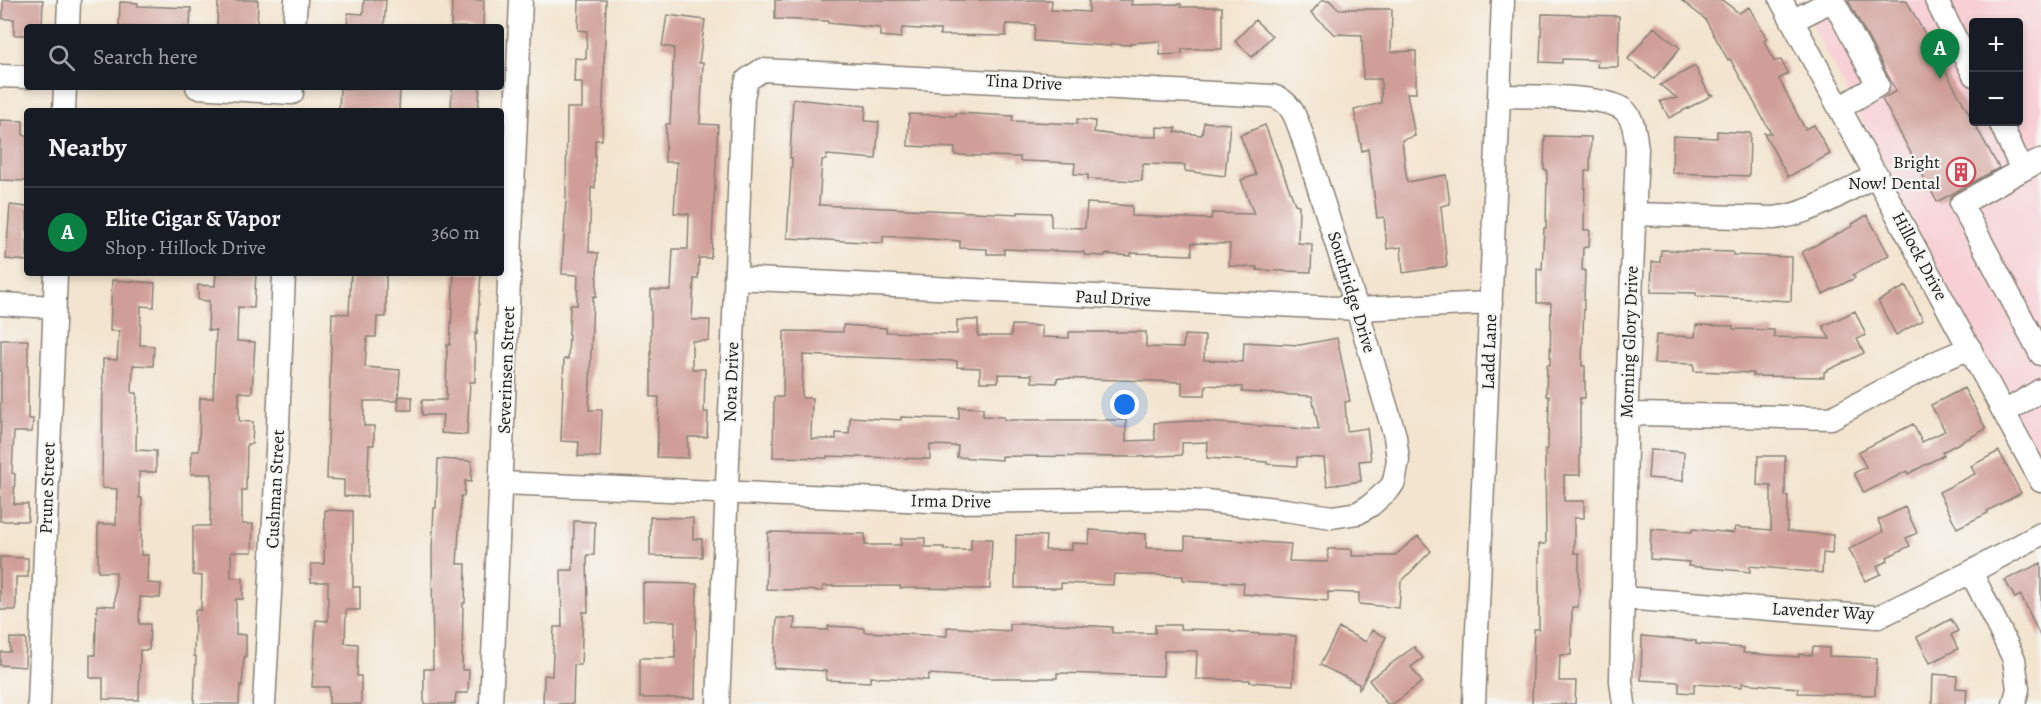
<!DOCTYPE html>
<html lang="en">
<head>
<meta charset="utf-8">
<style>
	body { margin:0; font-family:Alegreya,serif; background:#20242c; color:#f1f3f6 }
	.controls { position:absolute; right:18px; top:18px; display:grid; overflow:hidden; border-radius:6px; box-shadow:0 3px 9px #0003 }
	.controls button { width:54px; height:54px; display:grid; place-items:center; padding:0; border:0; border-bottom:2px solid #363941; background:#171b24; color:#f1f3f6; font:30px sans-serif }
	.you { position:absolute; left:1125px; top:405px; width:21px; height:21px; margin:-15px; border:4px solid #fff; border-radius:50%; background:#1a73e8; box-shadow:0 0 0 9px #1a73e833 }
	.badge { display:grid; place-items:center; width:39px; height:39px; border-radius:50%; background:#0b8043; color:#fff; font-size:20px; font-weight:700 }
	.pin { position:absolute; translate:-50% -50px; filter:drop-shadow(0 2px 3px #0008) }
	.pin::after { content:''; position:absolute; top:32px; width:21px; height:18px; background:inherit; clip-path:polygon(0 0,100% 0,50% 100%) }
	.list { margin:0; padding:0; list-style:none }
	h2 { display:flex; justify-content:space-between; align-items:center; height:78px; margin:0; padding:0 24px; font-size:26px }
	h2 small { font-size:20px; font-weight:400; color:#9ea1a6 }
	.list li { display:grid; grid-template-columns:39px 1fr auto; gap:18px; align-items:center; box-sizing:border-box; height:90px; padding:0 24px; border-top:2px solid #363941 }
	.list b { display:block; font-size:22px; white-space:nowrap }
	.list p { margin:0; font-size:20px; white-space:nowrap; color:#9ea1a6 }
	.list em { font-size:20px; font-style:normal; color:#9ea1a6 }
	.icon { flex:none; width:33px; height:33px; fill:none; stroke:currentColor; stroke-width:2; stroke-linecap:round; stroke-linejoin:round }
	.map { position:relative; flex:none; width:2041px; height:704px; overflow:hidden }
	.search { position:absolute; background:#171b24; box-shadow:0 3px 9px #0003; left:24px; top:24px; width:480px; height:66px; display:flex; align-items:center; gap:15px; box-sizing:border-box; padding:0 21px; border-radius:6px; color:#9ea1a6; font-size:22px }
	.panel { position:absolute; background:#171b24; box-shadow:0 3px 9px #0003; left:24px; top:108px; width:480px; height:168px; border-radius:6px }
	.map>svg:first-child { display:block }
</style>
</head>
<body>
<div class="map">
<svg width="2041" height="704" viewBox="0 0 2041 704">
	<rect width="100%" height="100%" fill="#f6f6f2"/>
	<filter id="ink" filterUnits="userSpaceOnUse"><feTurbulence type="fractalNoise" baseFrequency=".0167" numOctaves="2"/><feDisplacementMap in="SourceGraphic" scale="12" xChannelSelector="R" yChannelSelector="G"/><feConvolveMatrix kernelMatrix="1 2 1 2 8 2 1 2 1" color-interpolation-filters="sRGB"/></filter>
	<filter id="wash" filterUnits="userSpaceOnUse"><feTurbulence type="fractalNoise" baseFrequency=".008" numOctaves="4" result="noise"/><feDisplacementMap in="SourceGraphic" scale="24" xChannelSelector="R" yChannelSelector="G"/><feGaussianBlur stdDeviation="1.35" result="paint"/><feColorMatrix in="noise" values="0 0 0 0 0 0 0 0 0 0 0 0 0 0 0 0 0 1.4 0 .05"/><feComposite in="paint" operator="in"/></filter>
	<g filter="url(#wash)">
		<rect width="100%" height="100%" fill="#f3e4cf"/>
		<path fill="#f7cfd5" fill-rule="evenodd" d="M1799 0H2041V457L2016 419ZM1974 22H2018V122H1974Z"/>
		<g id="blocks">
			<path fill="#d09e98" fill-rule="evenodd" d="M3 0H43L42 27H27V35H14V19H3Z
				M218 0H258L257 27H217Z
				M364 0H386L384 27H347L348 13 363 14Z
				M452 0H484L483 27H451Z
				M579 0H606L602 140H595V188H591L589 252 598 253 596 297 593 296 589 410H602L600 457 578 456 579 442 561 441 564 359H568L570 305H577L578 275 562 274 566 198 567 108H582V82H574L575 58 586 59 587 31 578 30Z
				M775 0H1052L1051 10 1089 12V0H1132L1131 5 1181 4V7H1222V49H1182V54L1160 55V41L1130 43V45L1111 44 1110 46 1034 41 1035 25 1006 24V36L940 35V30L902 28 901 38 880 36V28L828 23V21L775 19Z
				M1322 0H1329L1338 9H1392L1391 52 1416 51V93H1407L1415 136 1402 140 1407 182 1446 175 1450 204 1441 206 1447 266 1403 273 1401 247 1387 249 1384 217 1377 218 1368 149 1362 151 1354 110 1381 103V79H1363L1362 35 1334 34 1311 13Z
				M1681 0H1722L1739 13 1749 7 1767 39 1764 41 1774 61 1781 60 1788 74 1779 79 1805 129 1814 125 1830 154 1788 177 1764 133H1771L1730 59 1728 60 1705 19Z
				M1848 0H1906L1999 168 1937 202 1882 99 1896 91Z
				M120 2 138 3V6L191 8 190 27H119Z
				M1542 14 1619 16 1618 67H1597L1598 60 1562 59V63L1540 62Z
				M667 15 705 20 699 63H703L700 124 718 125 711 258H699L698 279H694L692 320H710L709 341H692V369H705L704 412H708L707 437H688V458L657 457 659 397H651V290H671L673 249H688L689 214 674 213 677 162H665L666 124H670L674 48 662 46Z
				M1255 20 1272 36 1252 57 1235 41Z
				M1654 27 1680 48 1654 79 1628 59Z
				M1695 66 1709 94 1713 95 1669 118 1660 101 1677 98 1660 85Z
				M355 87H400L399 111 339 110 340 88 355 89Z
				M452 87H480L478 111H451Z
				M793 99 866 106 865 121 879 122 876 159 827 155 826 160H822L819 205 1018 214V212L1051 213V227L1085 228 1087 203 1132 206V216L1211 219 1212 213 1254 214 1241 180 1256 175 1240 135 1265 125 1295 204 1299 205 1298 243 1312 244 1311 272 1257 270V267L1229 266 1230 244 1192 243V255L1131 253V256L1105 254V256L1084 255V252L1004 249V254H987V249L960 248V241L883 236V243L787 238 792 158H790Z
				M956 113 1013 116 1012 121 1077 124V119L1095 121 1094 132 1121 136 1157 137V127L1176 128 1175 132 1202 135 1204 122 1230 124 1225 176 1185 171V165L1143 164 1142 181 1088 179V175L1074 174 1075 163 1020 161V157L955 155V148L908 146 909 114 956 116Z
				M0 120 23 121V135L27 136V181L0 180Z
				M1717 131 1750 133 1749 176 1672 173 1673 136 1717 138Z
				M1545 136 1591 137 1590 171H1585L1584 230H1590L1589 246 1583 248 1582 270H1585L1582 366H1585V398H1580V475H1564V501H1584V518H1574V553H1579V592L1578 607H1572L1571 655H1560L1559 681H1576L1575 704H1532L1534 629H1539V544H1546L1545 449H1548L1549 396H1546L1547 365H1550L1551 303H1537V269L1542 270 1544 228H1546L1547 170H1544Z
				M10 205 27 207V261L6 259Z
				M1867 215 1889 255 1853 275 1855 278 1823 294 1802 252 1853 226 1852 224Z
				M1661 250 1733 252V255L1792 257 1791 301 1696 296V293L1651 292 1652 262H1660Z
				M216 273H256L254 308 238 307 237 341 255 342 252 393 239 392V421L253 422 252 444H247L246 490H242V524H253L252 552H231V578H243V599H236V634L246 635V657H244L242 686 240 685 239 704H194L196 656H194L195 610H201L202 576 193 575V526H210L212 474H191L192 451H199L200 398H213L216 331 208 330 209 301 198 300V285L215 286Z
				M351 273H386V317H377L376 337H367L365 367 400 370 398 401H364V426H374V445H369L367 497 344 496V480L327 479 332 313 349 314Z
				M454 273H481L477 334 475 333V382H470L467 435 441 433 443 415H422V400H446L447 345H450Z
				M112 280 155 283 154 307 141 306 140 345 154 346 153 366 133 365 132 393H137L136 450 156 451V472H139V498H142L141 555H148L147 583 161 584 160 598 140 597 139 624H150L149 650H140L139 700 103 699V678H90V655H95L97 605 115 606 116 572H98V524H116L117 489 102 488 103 359 117 360 119 331H110Z
				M1906 286 1923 320 1896 335 1878 301Z
				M1855 311 1866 335 1857 339 1864 353 1824 372V377L1753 376V373L1694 371V364L1654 363 1656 335 1695 337 1696 325 1733 326V329L1774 330V337L1830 339 1823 326Z
				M957 320H978V336H1011L1012 325 1042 326V337L1069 338V332H1146V347L1183 348 1184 335 1205 336 1204 360 1243 362 1244 342 1300 345 1337 338 1350 401 1345 402 1347 431 1367 428 1371 460 1359 461 1361 481 1327 486 1324 458 1297 457V466L1267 464V462L1207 458 1208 442 1182 443V455L1136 457 1002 456V460L957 457 958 446 930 445V459L827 456V458L773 457 774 397H783L784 331 843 332V325L886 328V332L957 334ZM803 355 957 361V367L980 368V382H998V374L1032 375V382L1057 383V378L1182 382V395H1205L1206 385 1242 387V392L1312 396 1319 430 1192 421 1154 423 1155 440 1126 441V420H1004V417L983 416V408L959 407V419L901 417V420L850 417 849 434 836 433V439H811L812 398H802Z
				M1 340H28V419H33L32 432H14L12 473 15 474 14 504H28V521H0Z
				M1964 388 1986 429 1942 452 1944 455 1908 474 1907 471 1864 493 1854 473 1866 467 1858 452 1913 424 1922 442 1945 431 1931 405Z
				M399 396 412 397V410H398Z
				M1650 450 1684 452 1683 481 1648 478Z
				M1999 451 2021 493 1987 511 1988 513 1957 528 1939 492 1975 474 1971 466Z
				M1758 456H1785V496H1788L1787 531 1833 535 1832 554 1823 553 1822 573 1750 566V572L1731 570 1688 566 1689 562 1650 559 1651 529 1692 532V529L1734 533 1735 527 1771 530V486L1757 485Z
				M438 459 472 461 471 482 465 481 464 496H461L457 564H466L465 603H463L462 670H469L468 693H456L455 704H424V669H433L432 550 434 508H436Z
				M1905 507 1917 533 1906 538 1910 546 1887 557 1888 561 1877 566 1881 574 1865 581 1849 549 1883 532 1878 520Z
				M325 510 353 511V587H360V610H346L345 643 358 644 357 676H361V704H329V687H312L316 620 328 621V582H311V564H324Z
				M650 517 693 518V539H702V557L650 556Z
				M574 521 595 522 594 555H587L588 612H583L581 665H574L573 704H543L544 675 552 676 554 627H562L561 570H573Z
				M1090 530 1146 534V548L1185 549V537L1291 544 1289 561 1328 562V549H1352V556H1394L1418 536 1431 551 1401 582 1399 608 1359 604V593L1328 592V601L1243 594 1244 583 1183 580V576L1114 574 1113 585 1061 583V588H1015L1016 535 1046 536 1045 550H1072V543L1089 544Z
				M768 532 865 534V545H901V538H925V547H944V550H971V539H992L990 589 900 588V586H823V591L766 589Z
				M0 557 28 558V577H16V610H0Z
				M2041 563V638L2021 595 2015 598 2005 580Z
				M643 583 697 584 695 698H640V658H675V621L643 620Z
				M777 618H795L794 629 828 630V626L864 628V632L947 636V627L1010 631V624H1057L1112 627V633H1155V625H1180V629L1230 630V632L1296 636 1293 685 1250 682V680L1196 679 1197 651H1164L1163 676 1057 673V678H991L929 674 928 680 870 677V682L826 680V671L774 668Z
				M1951 619 1958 631 1951 635 1958 649 1930 663 1917 637Z
				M1339 628 1366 642 1372 630 1386 637 1359 690V684L1320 665Z
				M1642 636 1696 641V644L1744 648 1743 653 1799 657V654L1812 655 1813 647 1829 648V656L1877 658 1875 695 1798 693V688L1742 683V687L1694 684V693L1679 692V682L1641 680Z
				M10 638 26 639 25 667 0 665V652H10Z
				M1414 647 1423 658 1411 667 1422 682 1393 704H1387L1369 680Z
				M1933 674 1957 676 1956 688 1967 689 1966 704H1932Z"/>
		</g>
	</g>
	<g filter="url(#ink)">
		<use href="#blocks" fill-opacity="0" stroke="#888076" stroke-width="1.5"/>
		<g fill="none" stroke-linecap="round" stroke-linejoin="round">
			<g stroke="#888076" stroke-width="25">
				<path id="minor" d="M1781 0 2041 481
					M1936 0 1974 75
					M1792 21 1833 0 1878 85 1840 108
					M68 27 69 0
					M294 27 296 0
					M0 76 27 77
					M197 87 292 93
					M1499 96C1526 97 1605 94 1624 110 1635 120 1635 136 1637 149L1627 399 1621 681 1624 704
					M64 111 65 87
					M2000 122 2022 170 2041 160
					M2022 170 1961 204 2041 354
					M1634 214 1774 218C1812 214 1843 192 1877 175
					M735 278 1357 309 1491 303
					M0 304 54 307
					M1627 409 1636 414 1831 418 1939 361 1970 348
					M2005 412 2041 390
					M501 483 954 502 1157 499 1206 501 1285 510 1332 517 1358 513 1371 505 1390 488 1394 482 1398 460 1395 436 1357 309 1301 132C1295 115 1290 100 1272 96L762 70 747 80 743 97 718 704
					M1971 572 2014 659 2018 689 2014 704
					M1623 598 1878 617 1971 572 2041 534
					M39 704 56 273
					M264 704 275 501 284 273
					M491 704 521 0
					M1474 704 1503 0"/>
			</g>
			<use href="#minor" stroke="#fff" stroke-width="22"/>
		</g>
	</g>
	<defs>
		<g id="building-ring" transform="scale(1.5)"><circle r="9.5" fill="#f6f6f2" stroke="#d1495b" stroke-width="1.5"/><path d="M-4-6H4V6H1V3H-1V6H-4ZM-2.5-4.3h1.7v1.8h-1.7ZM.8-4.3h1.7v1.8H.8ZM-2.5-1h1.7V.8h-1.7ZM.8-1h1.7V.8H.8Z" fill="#d1495b"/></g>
	</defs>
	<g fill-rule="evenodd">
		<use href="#building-ring" x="1961" y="172"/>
	</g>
	<g text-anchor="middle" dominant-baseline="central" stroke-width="4.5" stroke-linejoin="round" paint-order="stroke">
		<g font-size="18" fill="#1c1c1c" stroke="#f6f6f2">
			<text transform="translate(1024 82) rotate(3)">Tina Drive</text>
			<text transform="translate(1920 256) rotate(62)">Hillock Drive</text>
			<text transform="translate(1352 292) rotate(73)">Southridge Drive</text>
			<text transform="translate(1113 298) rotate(3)">Paul Drive</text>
			<text transform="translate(1629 342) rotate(-88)">Morning Glory Drive</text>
			<text transform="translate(1489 352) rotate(-88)">Ladd Lane</text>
			<text transform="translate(506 370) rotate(-88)">Severinsen Street</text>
			<text transform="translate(731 382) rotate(-88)">Nora Drive</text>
			<text transform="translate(47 488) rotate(-88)">Prune Street</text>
			<text transform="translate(275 489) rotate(-87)">Cushman Street</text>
			<text transform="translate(951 501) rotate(1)">Irma Drive</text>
			<text transform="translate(1823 611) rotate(3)">Lavender Way</text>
		</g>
		<g font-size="18" fill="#1c1c1c" stroke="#f6f6f2" text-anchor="end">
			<text x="1940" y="162">Bright<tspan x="1940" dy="21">Now! Dental</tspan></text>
		</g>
	</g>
</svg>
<div class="controls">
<button>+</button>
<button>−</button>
</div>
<div class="you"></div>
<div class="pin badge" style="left:1940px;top:79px">A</div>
<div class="search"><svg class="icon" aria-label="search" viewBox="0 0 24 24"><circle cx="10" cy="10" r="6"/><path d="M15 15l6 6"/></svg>Search here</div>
<section class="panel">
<h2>Nearby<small></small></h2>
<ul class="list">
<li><span class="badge">A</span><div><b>Elite Cigar &amp; Vapor</b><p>Shop · Hillock Drive</p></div><em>360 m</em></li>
</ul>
</section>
</div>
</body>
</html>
